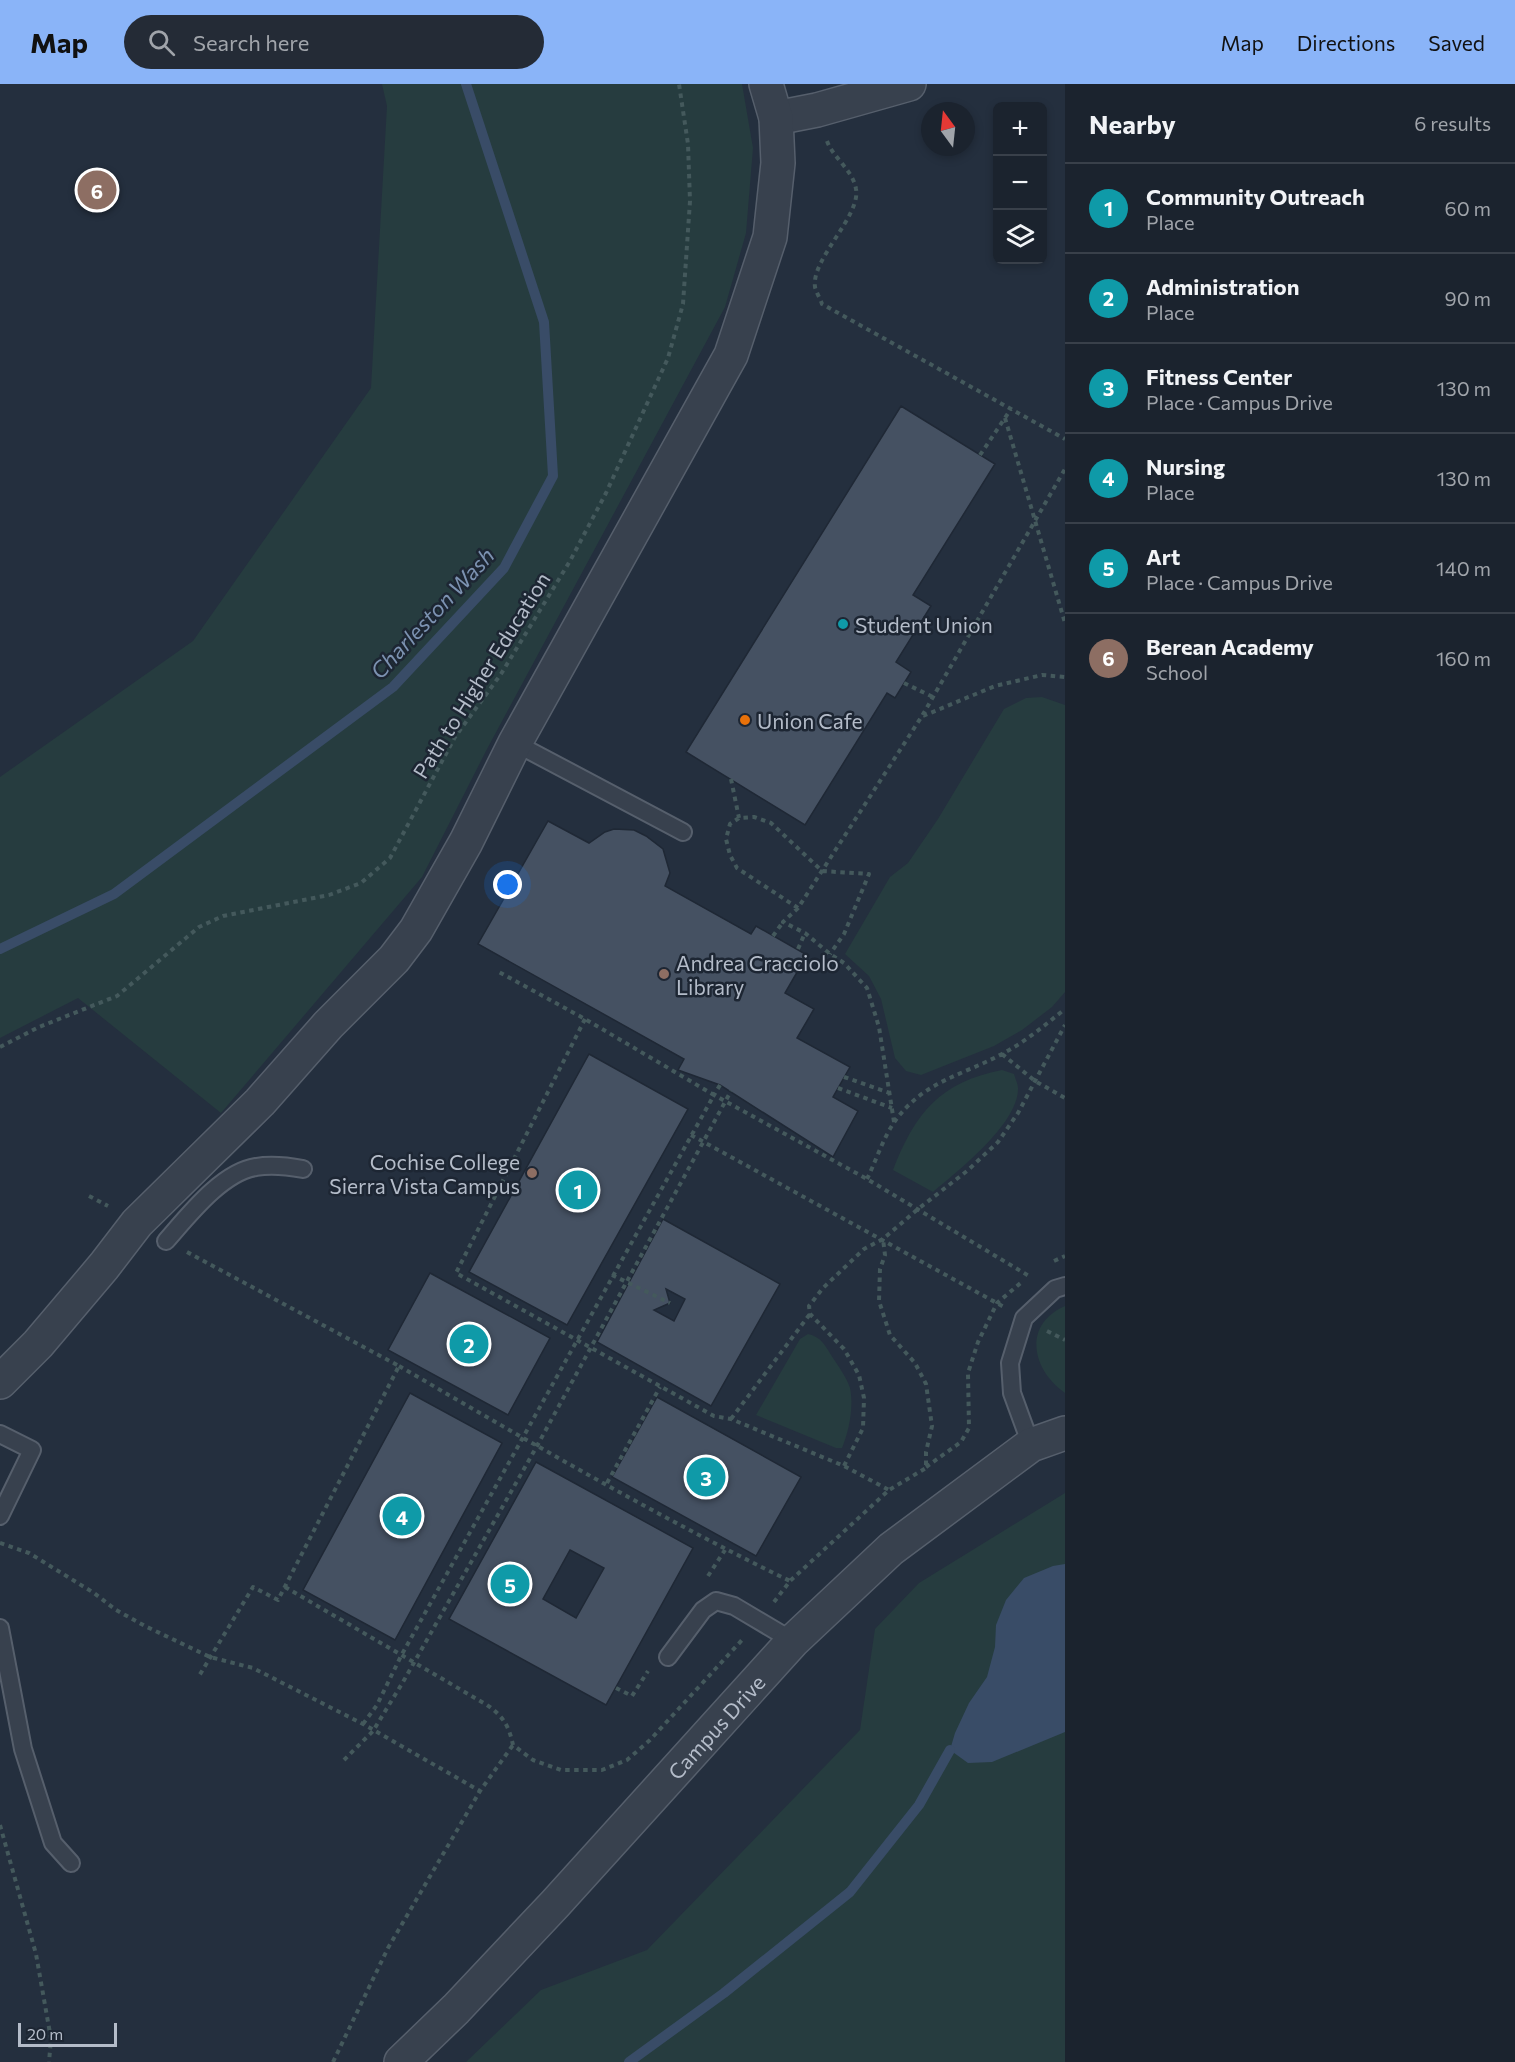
<!DOCTYPE html>
<html lang="en">
<head>
<meta charset="utf-8">
<style>
	body { margin:0; font-family:Commissioner,sans-serif; background:#242b36; color:#f1f3f6 }
	.controls { position:absolute; right:18px; top:18px; display:grid; overflow:hidden; border-radius:9px; box-shadow:0 3px 9px #0003 }
	.controls button { width:54px; height:54px; display:grid; place-items:center; padding:0; border:0; border-bottom:2px solid #39404a; background:#1b232e; color:#f1f3f6; font:30px sans-serif }
	.compass { position:absolute; left:921px; top:18px; width:54px; height:54px; border-radius:50%; background:#1b232e; box-shadow:0 3px 9px #0003; rotate:345deg }
	.scale { position:absolute; left:18px; bottom:15px; width:99px; box-sizing:border-box; padding-left:6px; border:3px solid #b4bcc9; border-top:0; font-size:16px; line-height:21px; white-space:nowrap; color:#b4bcc9; -webkit-text-stroke:4px #1d2633; paint-order:stroke }
	.you { position:absolute; left:508px; top:801px; width:21px; height:21px; margin:-15px; border:4px solid #fff; border-radius:50%; background:#1a73e8; box-shadow:0 0 0 9px #1a73e833 }
	.badge { display:grid; place-items:center; width:39px; height:39px; border-radius:50%; background:#8ab4f8; color:#fff; font-size:20px; font-weight:700 }
	.pin { position:absolute; translate:-50% -50%; border:3px solid #fff; box-shadow:0 2px 6px #0006 }
	.list { margin:0; padding:0; list-style:none }
	h2 { display:flex; justify-content:space-between; align-items:center; height:78px; margin:0; padding:0 24px; font-size:26px }
	h2 small { font-size:20px; font-weight:400; color:#a0a4aa }
	.list li { display:grid; grid-template-columns:39px 1fr auto; gap:18px; align-items:center; box-sizing:border-box; height:90px; padding:0 24px; border-top:2px solid #39404a }
	.list b { display:block; font-size:22px; white-space:nowrap }
	.list p { margin:0; font-size:20px; white-space:nowrap; color:#a0a4aa }
	.list em { font-size:20px; font-style:normal; color:#a0a4aa }
	.icon { flex:none; width:33px; height:33px; fill:none; stroke:currentColor; stroke-width:2; stroke-linecap:round; stroke-linejoin:round }
	.map { position:relative; flex:none; width:1065px; height:1978px; overflow:hidden }
	header { display:flex; align-items:center; gap:36px; box-sizing:border-box; height:84px; padding:0 30px; background:#8ab4f8; color:#111 }
	header strong { font-size:28px }
	nav { display:flex; gap:33px; margin-inline-start:auto; font-size:21px }
	.search { width:420px; height:54px; background:#242b36; display:flex; align-items:center; gap:15px; box-sizing:border-box; padding:0 21px; border-radius:33px; color:#a0a4aa; font-size:22px }
	main { display:flex }
	aside { flex:1; background:#1b232e }
	.map>svg:first-child { display:block }
</style>
</head>
<body>
<header>
<strong>Map</strong>
<div class="search"><svg class="icon" aria-label="search" viewBox="0 0 24 24"><circle cx="10" cy="10" r="6"/><path d="M15 15l6 6"/></svg>Search here</div>
<nav><a>Map</a><a>Directions</a><a>Saved</a></nav>
</header>
<main>
<div class="map">
<svg width="1065" height="1978" viewBox="0 0 1065 1978">
	<rect width="100%" height="100%" fill="#242f3e"/>
	<path fill="#263c3f" d="M382 0H742L753 64 746 149 725 223 487 665 422 793 221 1029 78 914 0 954V693L193 557 371 304 387 22Z
		M1042 613 1065 621V908L1052 923 1022 946 994 962 921 991 906 987 895 974 881 915 869 892 845 870 890 793 908 779 938 735 1004 625 1026 614Z
		M1002 986 1014 990C1015 994 1018 1000 1018 1004 1019 1039 958 1087 933 1108L893 1086C915 1029 940 998 1002 986Z
		M1065 1222V1309C1032 1286 1022 1241 1065 1222Z
		M808 1250C821 1253 825 1261 831 1271 838 1282 846 1292 850 1304 854 1323 849 1347 842 1364H836L756 1331 800 1255Z
		M1065 1409V1978H466L541 1906 647 1866 860 1646 875 1545 919 1499Z"/>
	<path fill="#394c67" d="M1065 1480V1648L992 1678 968 1679 950 1666 955 1649 969 1619 987 1593 995 1563 996 1541 1006 1516 1024 1494 1053 1482Z"/>
	<g fill="none" stroke-linecap="round" stroke-linejoin="round">
		<path stroke="#394c67" stroke-width="10" d="M0 865 114 810 393 603 504 484 553 392 544 238 466 0
			M629 1978 724 1909 850 1808 919 1721 950 1666"/>
	</g>
	<path fill="#455162" stroke="#1f2835" stroke-width="1.5" fill-rule="evenodd" d="M901 322 995 380 913 511 931 522 896 578 911 588 895 614 887 609 805 741 686 668Z
		M548 737 589 759 605 748 614 745 634 746 646 752 663 765 670 789 665 802 751 850 756 842 807 871 785 909 814 925 797 954 850 983 833 1013 858 1027 833 1073 720 1001 678 986 684 975 478 860Z
		M589 970 688 1025 567 1241 469 1188Z
		M663 1135 780 1200 711 1322 597 1258ZM666 1205 685 1215 674 1237 654 1226 670 1219Z
		M430 1189 550 1254 508 1331 388 1266Z
		M410 1309 502 1359 395 1556 303 1506Z
		M657 1313 801 1393 756 1472 612 1393Z
		M536 1378 693 1464 606 1621 449 1535ZM570 1466 604 1484 576 1534 543 1515Z"/>
	<g fill="none" stroke-linecap="round" stroke-linejoin="round">
		<g stroke="#565f6c" stroke-width="20">
			<path id="service" d="M515 659 683 748
				M166 1157C188 1132 222 1088 256 1083 272 1080 287 1082 303 1085
				M0 1350 32 1366 0 1432
				M1031 1361 1012 1309 1010 1279 1024 1234 1055 1205 1065 1202
				M0 1544 23 1665 53 1759 71 1779
				M668 1573 703 1526 716 1517 734 1522 793 1557"/>
		</g>
		<g stroke="#565f6c" stroke-width="36">
			<g id="minor">
				<path d="M776 34 817 26 909 0"/>
				<path d="M0 1298 38 1260 104 1182 137 1139 260 1018 328 941 394 875 416 846 466 758 515 659 731 271 770 153 778 79 776 34 766 0"/>
				<path id="s1" d="M401 1978 456 1925 555 1820 793 1557 891 1465 1031 1361 1065 1349"/>
			</g>
		</g>
		<path stroke="#44595c" stroke-width="4" stroke-dasharray="4.5 4.5" stroke-linecap="butt" d="M827 57C833 74 853 86 856 105 861 132 811 175 815 203 816 208 820 214 822 220L1065 355
			M1005 334 1065 539
			M980 371 1011 325
			M904 599 933 613
			M923 632 995 602 1042 591 1065 593
			M731 695 739 734
			M798 824 737 784 730 771 726 755 730 740 739 734 754 733 771 739 822 787 869 790 844 850 830 870
			M773 852 783 838
			M798 865 805 849
			M585 935 456 1189 714 1332 731 1335 844 1382 889 1406
			M0 963 39 943 117 912 199 843 223 832 329 811 361 799 390 774 455 653 501 590 570 477 606 409 668 274 683 220 690 117 688 60 679 0
			M1002 970 1035 997 1065 1014
			M844 993 890 1009
			M720 1001 714 1011 867 1095 1029 1192
			M838 1004 892 1024
			M894 1038 879 943 867 904 844 879 830 870 805 849 783 838 798 824 922 632 1065 385
			M691 1051 1004 1223
			M867 1095C876 1077 883 1054 895 1037 924 997 961 992 1002 970 1025 958 1045 941 1065 925
			M89 1112 108 1122
			M187 1168 399 1282 278 1516 253 1503 199 1592
			M1054 1177 1065 1172
			M612 1191 670 1219
			M1047 1247 1065 1256
			M399 1282C528 1357 656 1432 790 1497
			M731 1335 810 1230
			M844 1382 863 1344 864 1314 859 1291 844 1265 810 1230 809 1222 823 1204 864 1165 883 1155 918 1125 967 1087 998 1058 1018 1029 1065 941
			M926 1383 961 1358 969 1344 968 1289 978 1258 997 1219 1023 1197
			M607 1399 660 1303
			M0 1459 29 1469 94 1509 116 1526 145 1542 210 1573 253 1584 363 1640 480 1707
			M708 1492 725 1466
			M285 1503 487 1621C503 1632 509 1642 513 1661L533 1676 561 1686H602L627 1676 650 1656 742 1556
			M774 1518 790 1497 889 1406 926 1384V1368L932 1342 926 1300 915 1279 890 1251 879 1217 880 1185 885 1171 883 1155
			M616 1604 632 1612 648 1587
			M363 1640 377 1621 401 1572 714 1011 585 935 499 888
			M344 1676 373 1647 403 1598 537 1362 731 1007
			M0 1741 36 1870 51 1955 49 1978
			M333 1978 388 1864 480 1707 513 1661"/>
		<use href="#service" stroke="#38414e" stroke-width="16"/>
		<use href="#minor" stroke="#38414e" stroke-width="33"/>
	</g>
	<circle fill="#0f9aa8" stroke="#1d2633" stroke-width="2" cx="843" cy="540" r="6"/>
	<circle fill="#e8710a" stroke="#1d2633" stroke-width="2" cx="745" cy="636" r="6"/>
	<g fill="#8d6e63" stroke="#1d2633" stroke-width="2">
		<circle cx="664" cy="890" r="6"/>
		<circle cx="532" cy="1089" r="6"/>
	</g>
	<g text-anchor="middle" dominant-baseline="central" stroke-width="5" stroke-linejoin="round" paint-order="stroke">
		<g font-size="21" fill="#b4bcc9" stroke="#1d2633" text-anchor="start">
			<text x="855" y="540">Student Union</text>
			<text x="757" y="636">Union Cafe</text>
			<text x="676" y="878">Andrea Cracciolo<tspan x="676" dy="24">Library</tspan></text>
			<text x="520" y="1077" text-anchor="end">Cochise College<tspan x="520" dy="24">Sierra Vista Campus</tspan></text>
		</g>
		<g font-size="21" fill="#b4bcc9" stroke="#1d2633">
			<text transform="translate(481 591) rotate(-58)">Path to Higher Education</text>
			<text stroke="none"><textPath href="#s1" startOffset="460">Campus Drive</textPath></text>
		</g>
		<g font-size="22" font-style="italic" fill="#7c92b1" stroke="#1d2633">
			<text transform="translate(432 529) rotate(-47)">Charleston Wash</text>
		</g>
	</g>
</svg>
<div class="controls">
<button>+</button>
<button>−</button>
<button><svg class="icon" aria-label="layers" viewBox="0 0 24 24"><path d="M12 4l9 5-9 5-9-5zM3 14l9 5 9-5"/></svg></button>
</div>
<svg class="compass" viewBox="-18 -18 36 36"><path d="M0-13l5 13h-10z" fill="#e53935"/><path d="M0 13l5-13h-10z" fill="#a0a4aa"/></svg>
<div class="scale">20 m</div>
<div class="you"></div>
<div class="pin badge" style="left:578px;top:1106px;background:#0f9aa8">1</div>
<div class="pin badge" style="left:469px;top:1260px;background:#0f9aa8">2</div>
<div class="pin badge" style="left:706px;top:1393px;background:#0f9aa8">3</div>
<div class="pin badge" style="left:402px;top:1432px;background:#0f9aa8">4</div>
<div class="pin badge" style="left:510px;top:1500px;background:#0f9aa8">5</div>
<div class="pin badge" style="left:97px;top:106px;background:#8d6e63">6</div>
</div>
<aside>
<h2>Nearby<small>6 results</small></h2>
<ul class="list">
<li><span class="badge" style="background:#0f9aa8">1</span><div><b>Community Outreach</b><p>Place</p></div><em>60 m</em></li>
<li><span class="badge" style="background:#0f9aa8">2</span><div><b>Administration</b><p>Place</p></div><em>90 m</em></li>
<li><span class="badge" style="background:#0f9aa8">3</span><div><b>Fitness Center</b><p>Place · Campus Drive</p></div><em>130 m</em></li>
<li><span class="badge" style="background:#0f9aa8">4</span><div><b>Nursing</b><p>Place</p></div><em>130 m</em></li>
<li><span class="badge" style="background:#0f9aa8">5</span><div><b>Art</b><p>Place · Campus Drive</p></div><em>140 m</em></li>
<li><span class="badge" style="background:#8d6e63">6</span><div><b>Berean Academy</b><p>School</p></div><em>160 m</em></li>
</ul>
</aside>
</main>
</body>
</html>
